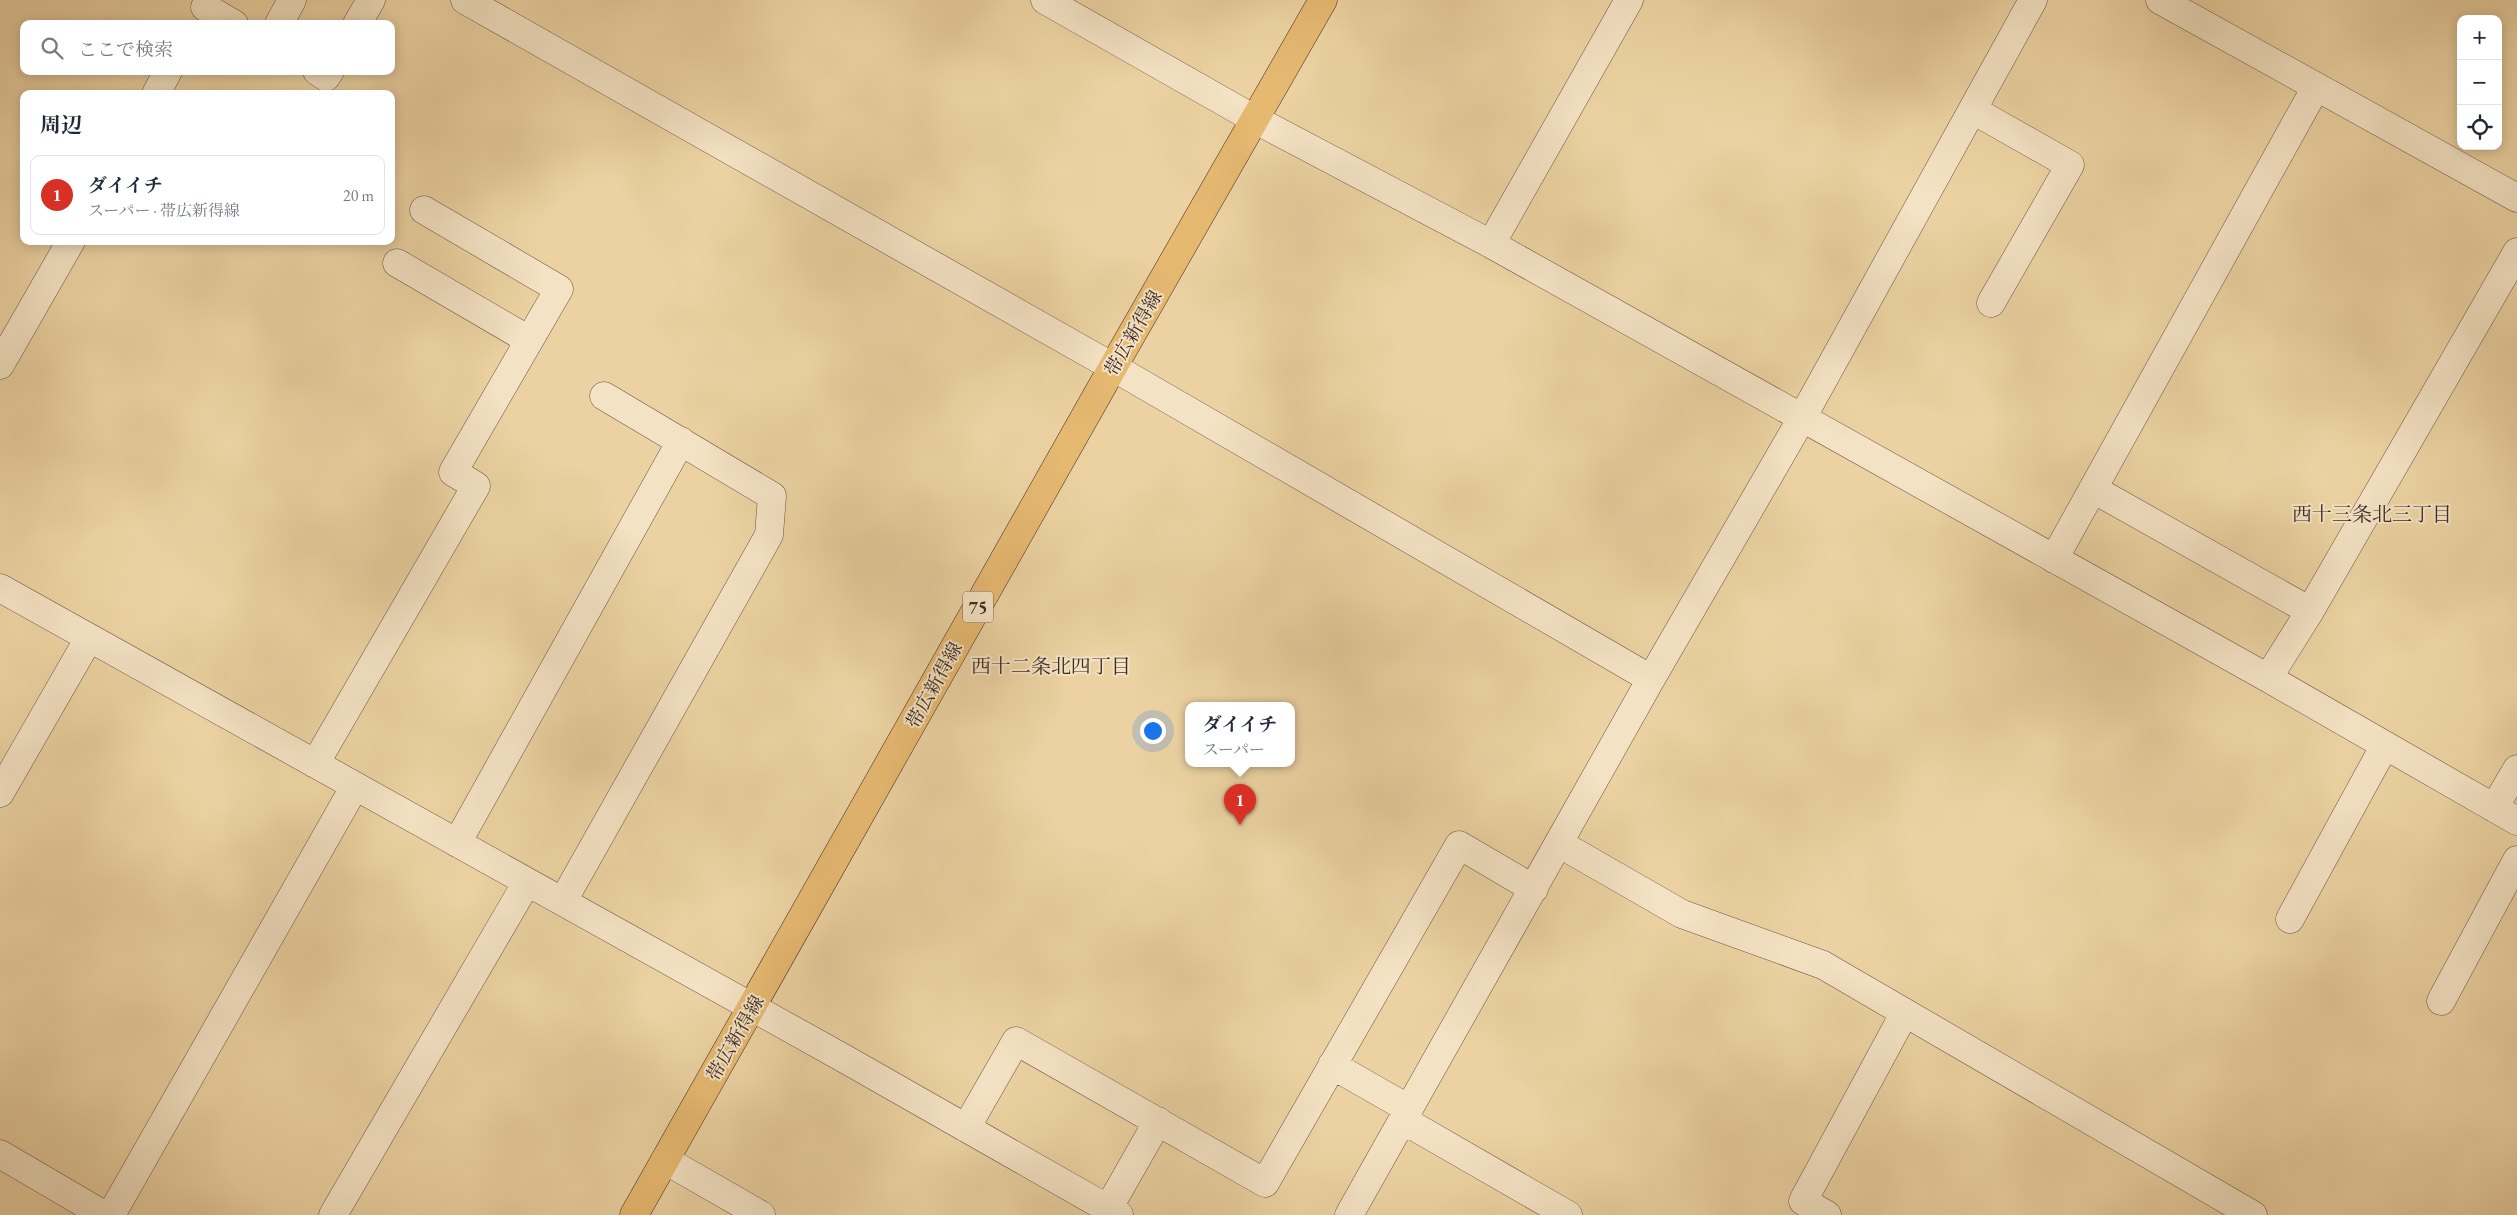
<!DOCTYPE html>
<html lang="ja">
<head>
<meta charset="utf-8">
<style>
	body { margin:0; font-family:"EB Garamond","Noto Serif JP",serif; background:#f6f6f7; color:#1f2937 }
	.controls { position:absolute; right:15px; top:15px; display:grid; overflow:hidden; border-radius:10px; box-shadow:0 2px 12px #0003 }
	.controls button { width:45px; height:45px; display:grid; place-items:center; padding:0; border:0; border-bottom:1px solid #e0e1e3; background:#fff; color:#1f2937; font:25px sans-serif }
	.you { position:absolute; left:1152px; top:730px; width:18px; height:18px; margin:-12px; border:4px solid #fff; border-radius:50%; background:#1a73e8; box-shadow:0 0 0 8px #1a73e833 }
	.badge { display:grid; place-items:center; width:32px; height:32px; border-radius:50%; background:#d93025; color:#fff; font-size:16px; font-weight:700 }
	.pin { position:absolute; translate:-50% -41px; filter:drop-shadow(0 1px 2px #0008) }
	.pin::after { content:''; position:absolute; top:26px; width:18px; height:15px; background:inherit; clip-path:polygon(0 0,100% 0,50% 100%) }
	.popup { position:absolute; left:1185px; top:702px; width:110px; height:65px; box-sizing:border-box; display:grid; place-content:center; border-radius:10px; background:#fff; filter:drop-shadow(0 1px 4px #0005); font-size:16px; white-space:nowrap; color:#747a83 }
	.popup b { font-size:19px; color:#1f2937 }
	.popup::after { content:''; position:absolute; left:50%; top:100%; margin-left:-10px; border:10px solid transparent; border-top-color:#fff }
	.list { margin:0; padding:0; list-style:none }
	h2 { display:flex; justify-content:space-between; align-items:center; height:65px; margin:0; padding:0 20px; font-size:21px }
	h2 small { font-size:16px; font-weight:400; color:#747a83 }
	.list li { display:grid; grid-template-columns:32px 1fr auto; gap:15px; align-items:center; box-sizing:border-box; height:80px; margin:0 10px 10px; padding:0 10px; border:1px solid #e0e1e3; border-radius:10px }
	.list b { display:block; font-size:19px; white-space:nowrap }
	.list p { margin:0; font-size:16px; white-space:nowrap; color:#747a83 }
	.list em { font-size:16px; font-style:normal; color:#747a83 }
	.icon { flex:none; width:28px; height:28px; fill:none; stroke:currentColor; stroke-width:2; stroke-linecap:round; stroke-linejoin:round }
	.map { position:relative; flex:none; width:2517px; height:1215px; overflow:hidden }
	.search { position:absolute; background:#fff; box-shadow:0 2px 12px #0003; left:20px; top:20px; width:375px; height:55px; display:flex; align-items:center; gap:12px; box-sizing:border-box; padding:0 18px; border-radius:10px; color:#747a83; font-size:19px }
	.panel { position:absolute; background:#fff; box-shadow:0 2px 12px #0003; left:20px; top:90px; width:375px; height:155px; border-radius:10px }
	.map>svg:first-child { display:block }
</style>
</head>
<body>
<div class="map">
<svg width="2517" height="1215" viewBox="0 0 2517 1215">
	<rect width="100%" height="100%" fill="#ecd2a2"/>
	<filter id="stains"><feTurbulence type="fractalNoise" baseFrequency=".004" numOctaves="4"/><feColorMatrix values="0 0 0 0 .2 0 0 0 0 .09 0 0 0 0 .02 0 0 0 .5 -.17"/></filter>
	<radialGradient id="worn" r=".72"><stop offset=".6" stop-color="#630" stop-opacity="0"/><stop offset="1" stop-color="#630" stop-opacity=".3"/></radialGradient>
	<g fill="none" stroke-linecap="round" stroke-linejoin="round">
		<g stroke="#695444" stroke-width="29">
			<path id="minor" d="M465 0 1113 367 1651 679
				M1045 0 1256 120 1491 244 2268 678 2517 821
				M2160 0 2517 198
				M205 7 234 24
				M279 24 292 0
				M357 24 371 0
				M317 71 326 77 330 71
				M156 94 168 71
				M1973 110 2070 165 1991 303
				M1491 244 1629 0
				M397 263 529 340
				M0 365 71 241
				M2093 489 2310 611
				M2054 559 2316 87
				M0 588 845 1059 1119 1215
				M2268 678 2310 611 2517 252
				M315 764 476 486 453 472 559 289 424 210
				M0 793 89 638
				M2494 808 2517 769
				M457 843 681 441
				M1560 844 1682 914 1823 965 2253 1215
				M563 901 769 535 772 496 604 396
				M2290 919 2385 745
				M2441 1001 2517 860
				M1332 1065 1409 1109
				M1403 1120 1568 1215
				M966 1128 1016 1041 1265 1183 1459 845 1534 889
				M0 1154 104 1215
				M665 1160 761 1215
				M1108 1209 1158 1121
				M111 1215 355 786
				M333 1215 527 882
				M1349 1215 1651 679 1802 418 2033 0
				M1827 1215 1803 1201 1904 1014"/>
		</g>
		<g stroke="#3d2a24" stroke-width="29">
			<path id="major" d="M634 1215 1113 367 1323 0"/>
		</g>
		<use href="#minor" stroke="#f3e2c3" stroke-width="28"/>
		<use href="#major" stroke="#e6b971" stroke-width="28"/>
	</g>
	<g text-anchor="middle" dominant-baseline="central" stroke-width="4" stroke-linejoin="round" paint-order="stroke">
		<rect fill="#f3e2c3" stroke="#746154" stroke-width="1" x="963" y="591.5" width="30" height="31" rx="4"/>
		<g font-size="18" font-weight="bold" fill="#3d2a24">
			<text x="978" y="607">75</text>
		</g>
		<g font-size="19" fill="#3d2a24" stroke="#f3e2c3">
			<text transform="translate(1133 333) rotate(-60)">帯広新得線</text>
			<text transform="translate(934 685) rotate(-61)">帯広新得線</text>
			<text transform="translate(735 1038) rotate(-60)">帯広新得線</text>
		</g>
		<g font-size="20" fill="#3d2a24" stroke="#f3e2c3">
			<text x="2372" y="514">西十三条北三丁目</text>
			<text x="1051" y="666">西十二条北四丁目</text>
		</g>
	</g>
	<rect width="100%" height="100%" filter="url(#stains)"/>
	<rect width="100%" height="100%" fill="url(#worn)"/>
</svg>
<div class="controls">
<button>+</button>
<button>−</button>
<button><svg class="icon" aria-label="locate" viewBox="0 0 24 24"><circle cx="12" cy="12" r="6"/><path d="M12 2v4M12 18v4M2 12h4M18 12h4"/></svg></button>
</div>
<div class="you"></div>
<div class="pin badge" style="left:1240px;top:825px">1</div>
<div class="popup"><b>ダイイチ</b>スーパー</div>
<div class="search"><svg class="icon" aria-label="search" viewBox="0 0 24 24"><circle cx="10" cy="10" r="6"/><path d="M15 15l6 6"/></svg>ここで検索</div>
<section class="panel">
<h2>周辺<small></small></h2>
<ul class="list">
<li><span class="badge">1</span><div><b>ダイイチ</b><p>スーパー · 帯広新得線</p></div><em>20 m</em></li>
</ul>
</section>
</div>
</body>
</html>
